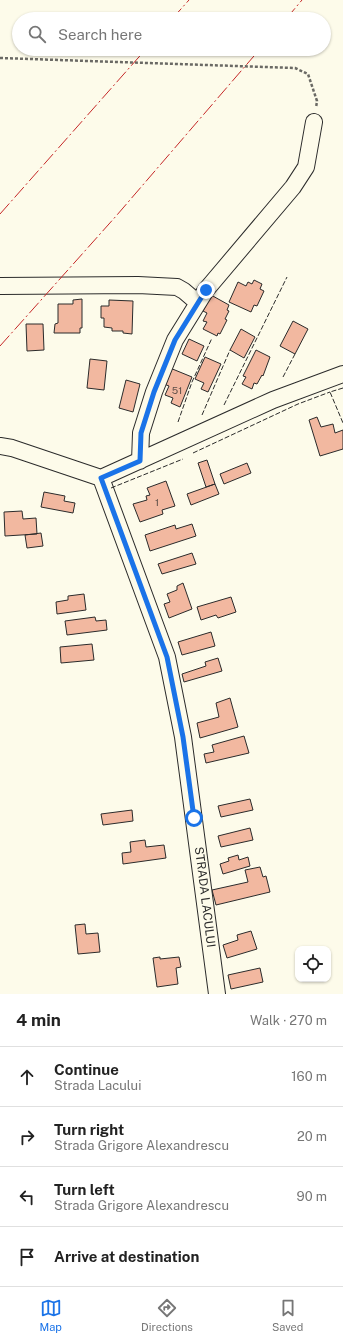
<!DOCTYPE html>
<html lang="en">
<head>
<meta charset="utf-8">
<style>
	body { margin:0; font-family:"Public Sans",sans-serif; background:#f2f2f2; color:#222 }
	.controls { position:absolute; right:12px; bottom:12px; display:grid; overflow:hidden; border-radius:8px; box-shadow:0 1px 3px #0004 }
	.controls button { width:36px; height:36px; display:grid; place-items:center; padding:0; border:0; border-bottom:1px solid #e0e0e0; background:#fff; color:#222; font:20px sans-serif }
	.stop { position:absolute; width:12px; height:12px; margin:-9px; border:3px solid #1a73e8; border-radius:50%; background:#fff }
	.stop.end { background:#1a73e8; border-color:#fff; box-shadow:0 1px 4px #0008 }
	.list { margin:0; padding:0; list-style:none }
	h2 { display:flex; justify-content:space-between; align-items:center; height:52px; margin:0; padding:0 16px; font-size:17px }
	h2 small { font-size:13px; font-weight:400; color:#767676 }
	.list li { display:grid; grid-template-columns:26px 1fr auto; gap:12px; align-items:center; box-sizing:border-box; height:60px; padding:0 16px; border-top:1px solid #e0e0e0 }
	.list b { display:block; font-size:15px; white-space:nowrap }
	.list p { margin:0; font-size:13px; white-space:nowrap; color:#767676 }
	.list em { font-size:13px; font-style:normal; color:#767676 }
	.icon { flex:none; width:22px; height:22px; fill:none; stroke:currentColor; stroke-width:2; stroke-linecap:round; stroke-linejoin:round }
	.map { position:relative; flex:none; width:343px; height:994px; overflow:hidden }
	.search { position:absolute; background:#fff; box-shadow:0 1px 3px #0004; left:12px; right:12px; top:12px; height:44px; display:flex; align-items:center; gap:10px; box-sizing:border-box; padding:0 14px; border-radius:22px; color:#767676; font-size:15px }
	.sheet { height:292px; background:#fff }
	nav { display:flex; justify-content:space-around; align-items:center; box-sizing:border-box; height:56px; border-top:1px solid #e0e0e0; background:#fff; font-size:11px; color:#767676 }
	nav a { display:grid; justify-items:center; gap:2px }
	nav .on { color:#1a73e8 }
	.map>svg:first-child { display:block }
</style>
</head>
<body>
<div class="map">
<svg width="343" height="994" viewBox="0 0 343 994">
	<rect width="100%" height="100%" fill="#fdfbea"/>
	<path fill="#f2b8a0" stroke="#2b2b2b" d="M254 280 262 284 260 289 264 291 257 306 254 305 251 312 229 302 238 282 246 286 248 282 252 284Z
		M211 295 229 305 227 310 229 311 225 319 227 320 220 334 218 333 217 336 203 329 207 322 203 321 207 313 203 311Z
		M82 299V328H80V333H54L55 324 58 323V304H73V300Z
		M109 300 133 301 132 334 123 333V331H112V328L104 327V318H101V306H109Z
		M293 321 308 329 295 354 280 346Z
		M26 324H43L44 350 27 351Z
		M241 329 255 337 244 358 230 350Z
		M189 339 204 346 197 361 182 354Z
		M256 350 270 357 263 376 262 375 257 384 254 383 252 389 242 384 246 377 243 376Z
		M205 357 221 364 208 392 201 389 204 383 195 379Z
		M90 359 107 361 104 390 87 388Z
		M170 368 192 377 180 407 171 403 173 398 165 395 169 386 164 384Z
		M126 380 140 384 133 412 119 408Z
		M317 417 321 427 333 424 335 433 343 430V449L320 456 309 420Z
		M207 460 215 484 206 487 198 463Z
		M247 463 251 473 224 484 220 474Z
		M166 481 175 506 162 510 163 514 140 522 133 504 147 500 146 496 150 495 147 488Z
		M215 484 219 494 191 505 187 494Z
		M44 492 65 496 64 501 75 503 73 513 41 507Z
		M22 511 23 519 36 518 37 534 5 536 4 512Z
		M192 524 196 536 150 551 145 535 175 525 176 529Z
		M41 533 43 546 27 548 25 535Z
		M192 553 196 564 162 574 158 564Z
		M183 583 192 609 169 618 164 604 170 602 167 594 177 590V586Z
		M84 594 86 610 57 614 56 602 68 600V596Z
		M231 597 236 612 218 618 216 615 201 620 197 607Z
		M95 617 96 621 106 620 107 630 67 635 65 621Z
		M211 632 215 646 182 655 178 642Z
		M92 644 94 660 61 663 60 647Z
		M218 658 222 671 184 682 182 674 206 666 205 662Z
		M230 698 238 727 200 738 197 723 219 717 216 703Z
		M244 736 249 753 206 763 204 754 214 752 212 745Z
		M250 799 253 810 221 817 218 806Z
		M132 810 133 821 103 825 101 814Z
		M250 828 253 840 221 847 218 836Z
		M145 840 146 847 164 845 166 858 123 864 122 853 131 852 130 842Z
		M238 855 239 860 248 857 250 866 223 874 220 864 229 861 228 858Z
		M260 867 263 877 266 876 270 892 216 905 212 890 248 882 245 870Z
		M85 924 86 934 98 933 100 952 78 954 75 925Z
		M251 931 257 949 227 958 223 945 238 940 237 935Z
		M160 957V959L179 957 181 967 176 968 178 984 157 987 153 958Z
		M260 968 263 982 231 989 228 975Z"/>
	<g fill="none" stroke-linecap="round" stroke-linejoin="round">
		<g stroke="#2b2b2b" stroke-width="18">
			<path id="minor" d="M0 286 138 285 177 287 184 291 198 303
				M0 446 12 448 101 478 273 400 343 374
				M140 461 141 433 154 392 175 340 206 290 293 187 306 167 314 122
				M101 478 167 657 183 737 217 994"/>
		</g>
		<path stroke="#6a6964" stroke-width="2.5" stroke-dasharray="3 2" stroke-linecap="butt" d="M0 58 295 68 308 74 317 101 316 108"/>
		<use href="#minor" stroke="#fdfbea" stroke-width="16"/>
		<path stroke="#2b2b2b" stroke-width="1" stroke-dasharray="5 2" stroke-linecap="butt" d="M283 377 295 354
			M343 388 330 392 343 423
			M224 405 287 277
			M202 415 230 350
			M178 422 192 382 212 338
			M193 453 298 404 330 392
			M111 488 183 459"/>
		<path stroke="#c62828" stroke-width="1" stroke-dasharray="14 3 2 3" stroke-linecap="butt" d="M172 19 189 0
			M286 19 302 0
			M0 214 146 49
			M0 346 117 215 260 49"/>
	</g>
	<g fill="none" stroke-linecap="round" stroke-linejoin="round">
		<path stroke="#1a73e8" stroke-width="5" d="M194 818 183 737 167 657 101 478 140 461 141 433 154 392 175 340 206 290"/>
	</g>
	<g text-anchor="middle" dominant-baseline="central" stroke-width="3" stroke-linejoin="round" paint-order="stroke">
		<g font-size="10" fill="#5d4e48">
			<text x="177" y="390">51</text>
			<text x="157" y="502">1</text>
		</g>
		<g font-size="12" fill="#2b2b2b" stroke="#fdfbea">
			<text transform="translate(205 897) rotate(83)">STRADA LACULUI</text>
		</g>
	</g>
</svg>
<div class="controls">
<button><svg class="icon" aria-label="locate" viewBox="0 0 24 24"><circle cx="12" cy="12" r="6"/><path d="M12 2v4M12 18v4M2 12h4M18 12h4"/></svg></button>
</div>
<div class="stop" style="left:194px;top:818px"></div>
<div class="stop end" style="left:206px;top:290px"></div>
<div class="search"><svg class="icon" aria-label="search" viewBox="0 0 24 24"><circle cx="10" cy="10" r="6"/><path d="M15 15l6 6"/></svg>Search here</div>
</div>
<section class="sheet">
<h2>4 min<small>Walk · 270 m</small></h2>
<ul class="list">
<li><svg class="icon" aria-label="ahead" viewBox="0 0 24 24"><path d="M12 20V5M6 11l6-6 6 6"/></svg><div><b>Continue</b><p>Strada Lacului</p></div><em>160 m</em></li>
<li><svg class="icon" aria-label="right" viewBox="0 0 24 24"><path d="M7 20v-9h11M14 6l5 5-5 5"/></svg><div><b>Turn right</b><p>Strada Grigore Alexandrescu</p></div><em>20 m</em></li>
<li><svg class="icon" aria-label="left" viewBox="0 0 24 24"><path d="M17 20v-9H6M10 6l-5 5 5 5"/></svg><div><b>Turn left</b><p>Strada Grigore Alexandrescu</p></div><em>90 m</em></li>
<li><svg class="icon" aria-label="arrive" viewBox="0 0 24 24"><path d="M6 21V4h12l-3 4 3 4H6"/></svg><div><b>Arrive at destination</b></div></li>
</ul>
</section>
<nav>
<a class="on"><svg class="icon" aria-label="map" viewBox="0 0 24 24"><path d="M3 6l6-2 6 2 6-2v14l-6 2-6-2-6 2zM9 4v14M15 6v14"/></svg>Map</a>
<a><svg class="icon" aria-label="directions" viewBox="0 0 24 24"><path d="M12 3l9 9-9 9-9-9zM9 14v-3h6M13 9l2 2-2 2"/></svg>Directions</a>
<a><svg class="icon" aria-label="saved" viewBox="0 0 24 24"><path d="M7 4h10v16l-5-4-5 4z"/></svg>Saved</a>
</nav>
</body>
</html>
